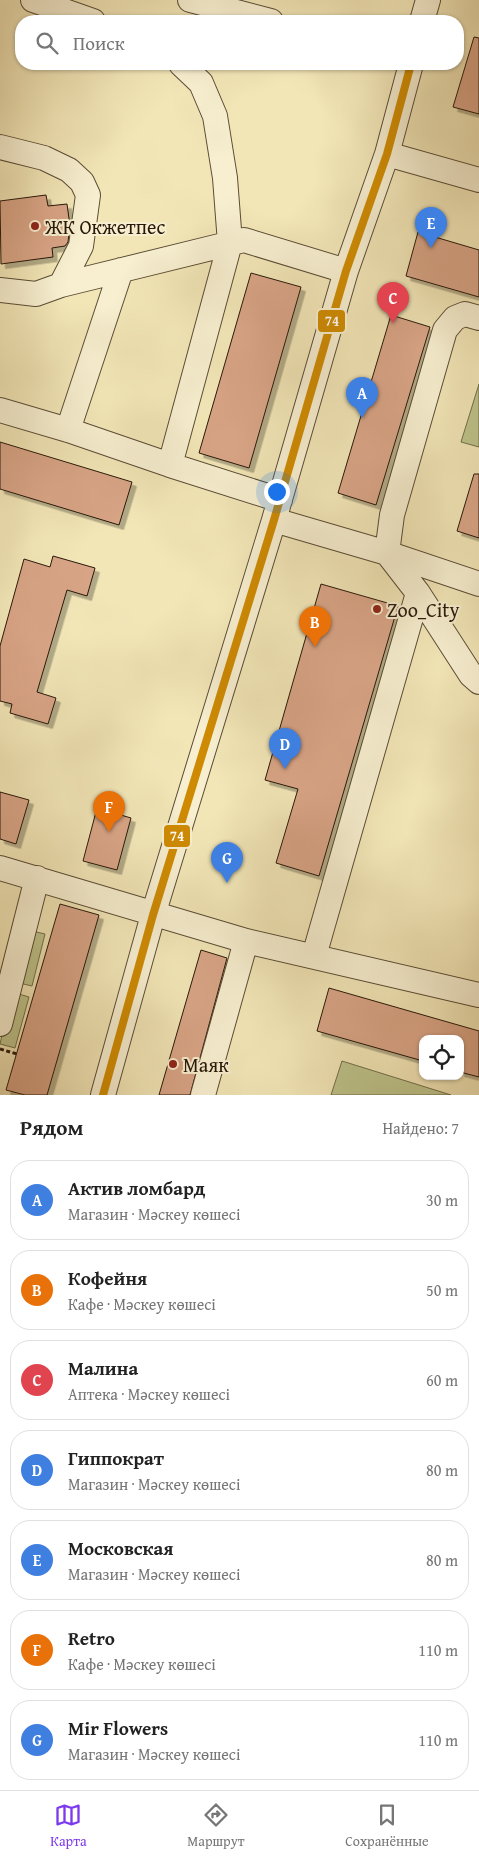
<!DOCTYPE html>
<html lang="ru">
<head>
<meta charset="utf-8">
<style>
	body { margin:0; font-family:"Gentium Book Plus",serif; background:#f2f2f2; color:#222 }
	.controls { position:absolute; right:15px; bottom:15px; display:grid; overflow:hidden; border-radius:10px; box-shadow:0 1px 4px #0004 }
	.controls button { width:45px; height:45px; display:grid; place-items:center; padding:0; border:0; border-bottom:1px solid #e0e0e0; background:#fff; color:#222; font:25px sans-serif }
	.you { position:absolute; left:276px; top:491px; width:18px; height:18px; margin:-12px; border:4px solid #fff; border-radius:50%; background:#1a73e8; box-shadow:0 0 0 8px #1a73e833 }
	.badge { display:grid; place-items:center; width:32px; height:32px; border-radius:50%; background:#7c3aed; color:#fff; font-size:16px; font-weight:700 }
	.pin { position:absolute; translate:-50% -41px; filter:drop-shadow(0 1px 2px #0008) }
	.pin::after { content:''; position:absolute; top:26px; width:18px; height:15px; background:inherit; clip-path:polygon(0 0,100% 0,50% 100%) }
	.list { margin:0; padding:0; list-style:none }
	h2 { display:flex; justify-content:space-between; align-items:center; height:65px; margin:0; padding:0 20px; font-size:21px }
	h2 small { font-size:16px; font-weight:400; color:#767676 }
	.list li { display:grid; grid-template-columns:32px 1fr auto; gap:15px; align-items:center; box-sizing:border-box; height:80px; margin:0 10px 10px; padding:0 10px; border:1px solid #e0e0e0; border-radius:20px }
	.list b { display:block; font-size:19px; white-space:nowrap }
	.list p { margin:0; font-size:16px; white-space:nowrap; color:#767676 }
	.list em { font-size:16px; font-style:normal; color:#767676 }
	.icon { flex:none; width:28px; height:28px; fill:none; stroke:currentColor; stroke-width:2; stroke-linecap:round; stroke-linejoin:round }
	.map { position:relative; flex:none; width:479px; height:1095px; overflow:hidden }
	.search { position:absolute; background:#fff; box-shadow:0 1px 4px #0004; left:15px; right:15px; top:15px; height:55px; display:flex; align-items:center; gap:12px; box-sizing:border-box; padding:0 18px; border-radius:20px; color:#767676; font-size:19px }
	.sheet { height:695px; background:#fff }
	nav { display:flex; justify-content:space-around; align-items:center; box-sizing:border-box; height:70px; border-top:1px solid #e0e0e0; background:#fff; font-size:14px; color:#767676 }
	nav a { display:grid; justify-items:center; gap:2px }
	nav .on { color:#7c3aed }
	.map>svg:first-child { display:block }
</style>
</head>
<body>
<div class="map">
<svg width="479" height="1095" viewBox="0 0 479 1095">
	<defs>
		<filter id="shadow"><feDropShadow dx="4.5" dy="4.5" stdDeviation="0" flood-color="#0004"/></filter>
	</defs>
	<rect width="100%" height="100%" fill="#f2e6b7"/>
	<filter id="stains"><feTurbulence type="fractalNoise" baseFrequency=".004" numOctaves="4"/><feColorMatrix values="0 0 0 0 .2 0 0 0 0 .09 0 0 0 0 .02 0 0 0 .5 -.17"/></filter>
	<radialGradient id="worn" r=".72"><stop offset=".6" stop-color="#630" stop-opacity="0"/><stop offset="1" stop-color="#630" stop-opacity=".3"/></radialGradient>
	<path fill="#bec48c" stroke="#736e4b" d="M479 384V447L461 442Z
		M28 930 45 934 32 986 15 982Z
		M12 992 29 997 15 1048 0 1044Z
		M342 1061 451 1095H331Z"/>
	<path fill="#d8a486" stroke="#28180a" filter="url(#shadow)" d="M474 37 479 38V114L453 107Z
		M46 195 48 206 67 204 70 226 68 242 65 246 52 248 53 257 1 264 0 201Z
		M418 232 479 250V297L406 276Z
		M251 273 301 287 249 468 199 453Z
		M391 315 430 327 376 505 338 493Z
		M0 442 132 482 119 525 0 489Z
		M474 474H479V538L457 531Z
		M53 556 95 568 87 596 67 590 37 692 56 698 48 724 10 713 12 704 0 701V646L24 559 50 567Z
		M321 584 398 606 319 876 276 863 298 789 265 780Z
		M0 792 29 800 16 844 0 839Z
		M97 808 131 818 117 870 83 861Z
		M60 904 99 915 47 1095H25L6 1090Z
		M201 950 227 958 190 1095H159Z
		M329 988 479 1031V1077L460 1072V1039H423V1061L317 1031Z"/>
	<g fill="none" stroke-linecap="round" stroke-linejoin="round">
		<g stroke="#5a4c35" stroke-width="26">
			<path id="minor" d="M33 0 93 21
				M190 0 271 21
				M422 21 428 0
				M0 147 44 158 69 170 82 182 88 195 81 246 61 285
				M387 154 479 180
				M0 290 36 294 61 285 244 240 346 271
				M479 318 465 314 455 318 445 330 392 515 387 553 479 584
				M0 410 68 430 170 465 230 243 225 178 215 116 201 83 181 64
				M68 430 121 270
				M170 465 280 500
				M274 520 387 553 418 593 314 956
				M418 593 471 675 479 682
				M0 868 246 941 479 995
				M0 1024 37 878
				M103 1095 153 915 274 520 346 271 387 154 411 64
				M203 1095 246 941"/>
		</g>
		<path stroke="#28180a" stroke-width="3" stroke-dasharray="4 2.5" stroke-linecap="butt" d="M0 1049 17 1054"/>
		<use href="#minor" stroke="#f7efd0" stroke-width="24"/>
		<g stroke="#f7efd0" stroke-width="11">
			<path id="bus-1" d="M103 1095 153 915 274 520 346 271 387 154 411 64"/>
		</g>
		<use href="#bus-1" stroke="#ce8a02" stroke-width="8"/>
	</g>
	<g fill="#8f2418" stroke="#f7efd0" stroke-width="2">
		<circle cx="35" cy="226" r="5"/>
		<circle cx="377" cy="609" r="5"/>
		<circle cx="173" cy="1064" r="5"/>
	</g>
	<g text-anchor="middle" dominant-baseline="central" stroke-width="4" stroke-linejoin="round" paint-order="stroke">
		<g font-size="20" fill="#28180a" stroke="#f7efd0" text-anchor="start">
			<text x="45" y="226">ЖК Окжетпес</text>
			<text x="387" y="609">Zoo_City</text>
			<text x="183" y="1064">Маяк</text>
		</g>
	</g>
	<g stroke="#f7efd0" stroke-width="2">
		<rect x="317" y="309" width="29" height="24" rx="5" fill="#ce8a02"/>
		<rect x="163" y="824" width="28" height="24" rx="5" fill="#ce8a02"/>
	</g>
	<g font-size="14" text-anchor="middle" font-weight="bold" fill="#fff">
		<text x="332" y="326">74</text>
		<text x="177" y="841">74</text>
	</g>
	<rect width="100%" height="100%" filter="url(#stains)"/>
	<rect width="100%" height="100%" fill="url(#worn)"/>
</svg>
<div class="controls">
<button><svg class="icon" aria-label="locate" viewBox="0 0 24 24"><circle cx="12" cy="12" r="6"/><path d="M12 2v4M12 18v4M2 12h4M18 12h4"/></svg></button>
</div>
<div class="you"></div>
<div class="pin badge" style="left:362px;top:418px;background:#3f7fe0">A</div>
<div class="pin badge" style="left:315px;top:647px;background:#e8710a">B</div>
<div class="pin badge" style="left:393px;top:323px;background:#e0444e">C</div>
<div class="pin badge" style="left:285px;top:769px;background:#3f7fe0">D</div>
<div class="pin badge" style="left:431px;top:248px;background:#3f7fe0">E</div>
<div class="pin badge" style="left:109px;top:832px;background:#e8710a">F</div>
<div class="pin badge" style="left:227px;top:883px;background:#3f7fe0">G</div>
<div class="search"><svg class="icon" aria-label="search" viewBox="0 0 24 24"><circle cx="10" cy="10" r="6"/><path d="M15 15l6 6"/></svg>Поиск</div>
</div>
<section class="sheet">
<h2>Рядом<small>Найдено: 7</small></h2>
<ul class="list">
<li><span class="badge" style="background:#3f7fe0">A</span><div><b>Актив ломбард</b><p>Магазин · Мәскеу көшесі</p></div><em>30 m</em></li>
<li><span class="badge" style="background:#e8710a">B</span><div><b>Кофейня</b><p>Кафе · Мәскеу көшесі</p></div><em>50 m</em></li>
<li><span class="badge" style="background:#e0444e">C</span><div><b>Малина</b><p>Аптека · Мәскеу көшесі</p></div><em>60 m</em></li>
<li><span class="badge" style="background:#3f7fe0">D</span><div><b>Гиппократ</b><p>Магазин · Мәскеу көшесі</p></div><em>80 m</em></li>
<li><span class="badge" style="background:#3f7fe0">E</span><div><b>Московская</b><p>Магазин · Мәскеу көшесі</p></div><em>80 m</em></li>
<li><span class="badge" style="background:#e8710a">F</span><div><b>Retro</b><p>Кафе · Мәскеу көшесі</p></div><em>110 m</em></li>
<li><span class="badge" style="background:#3f7fe0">G</span><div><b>Mir Flowers</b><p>Магазин · Мәскеу көшесі</p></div><em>110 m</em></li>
</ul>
</section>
<nav>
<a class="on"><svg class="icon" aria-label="map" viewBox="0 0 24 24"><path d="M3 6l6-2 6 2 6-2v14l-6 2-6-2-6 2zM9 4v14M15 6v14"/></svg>Карта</a>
<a><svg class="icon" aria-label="directions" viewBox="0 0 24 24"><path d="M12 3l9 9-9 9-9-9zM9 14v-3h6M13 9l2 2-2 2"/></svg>Маршрут</a>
<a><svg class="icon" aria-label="saved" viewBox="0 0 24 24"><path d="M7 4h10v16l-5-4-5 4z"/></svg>Сохранённые</a>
</nav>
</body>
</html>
